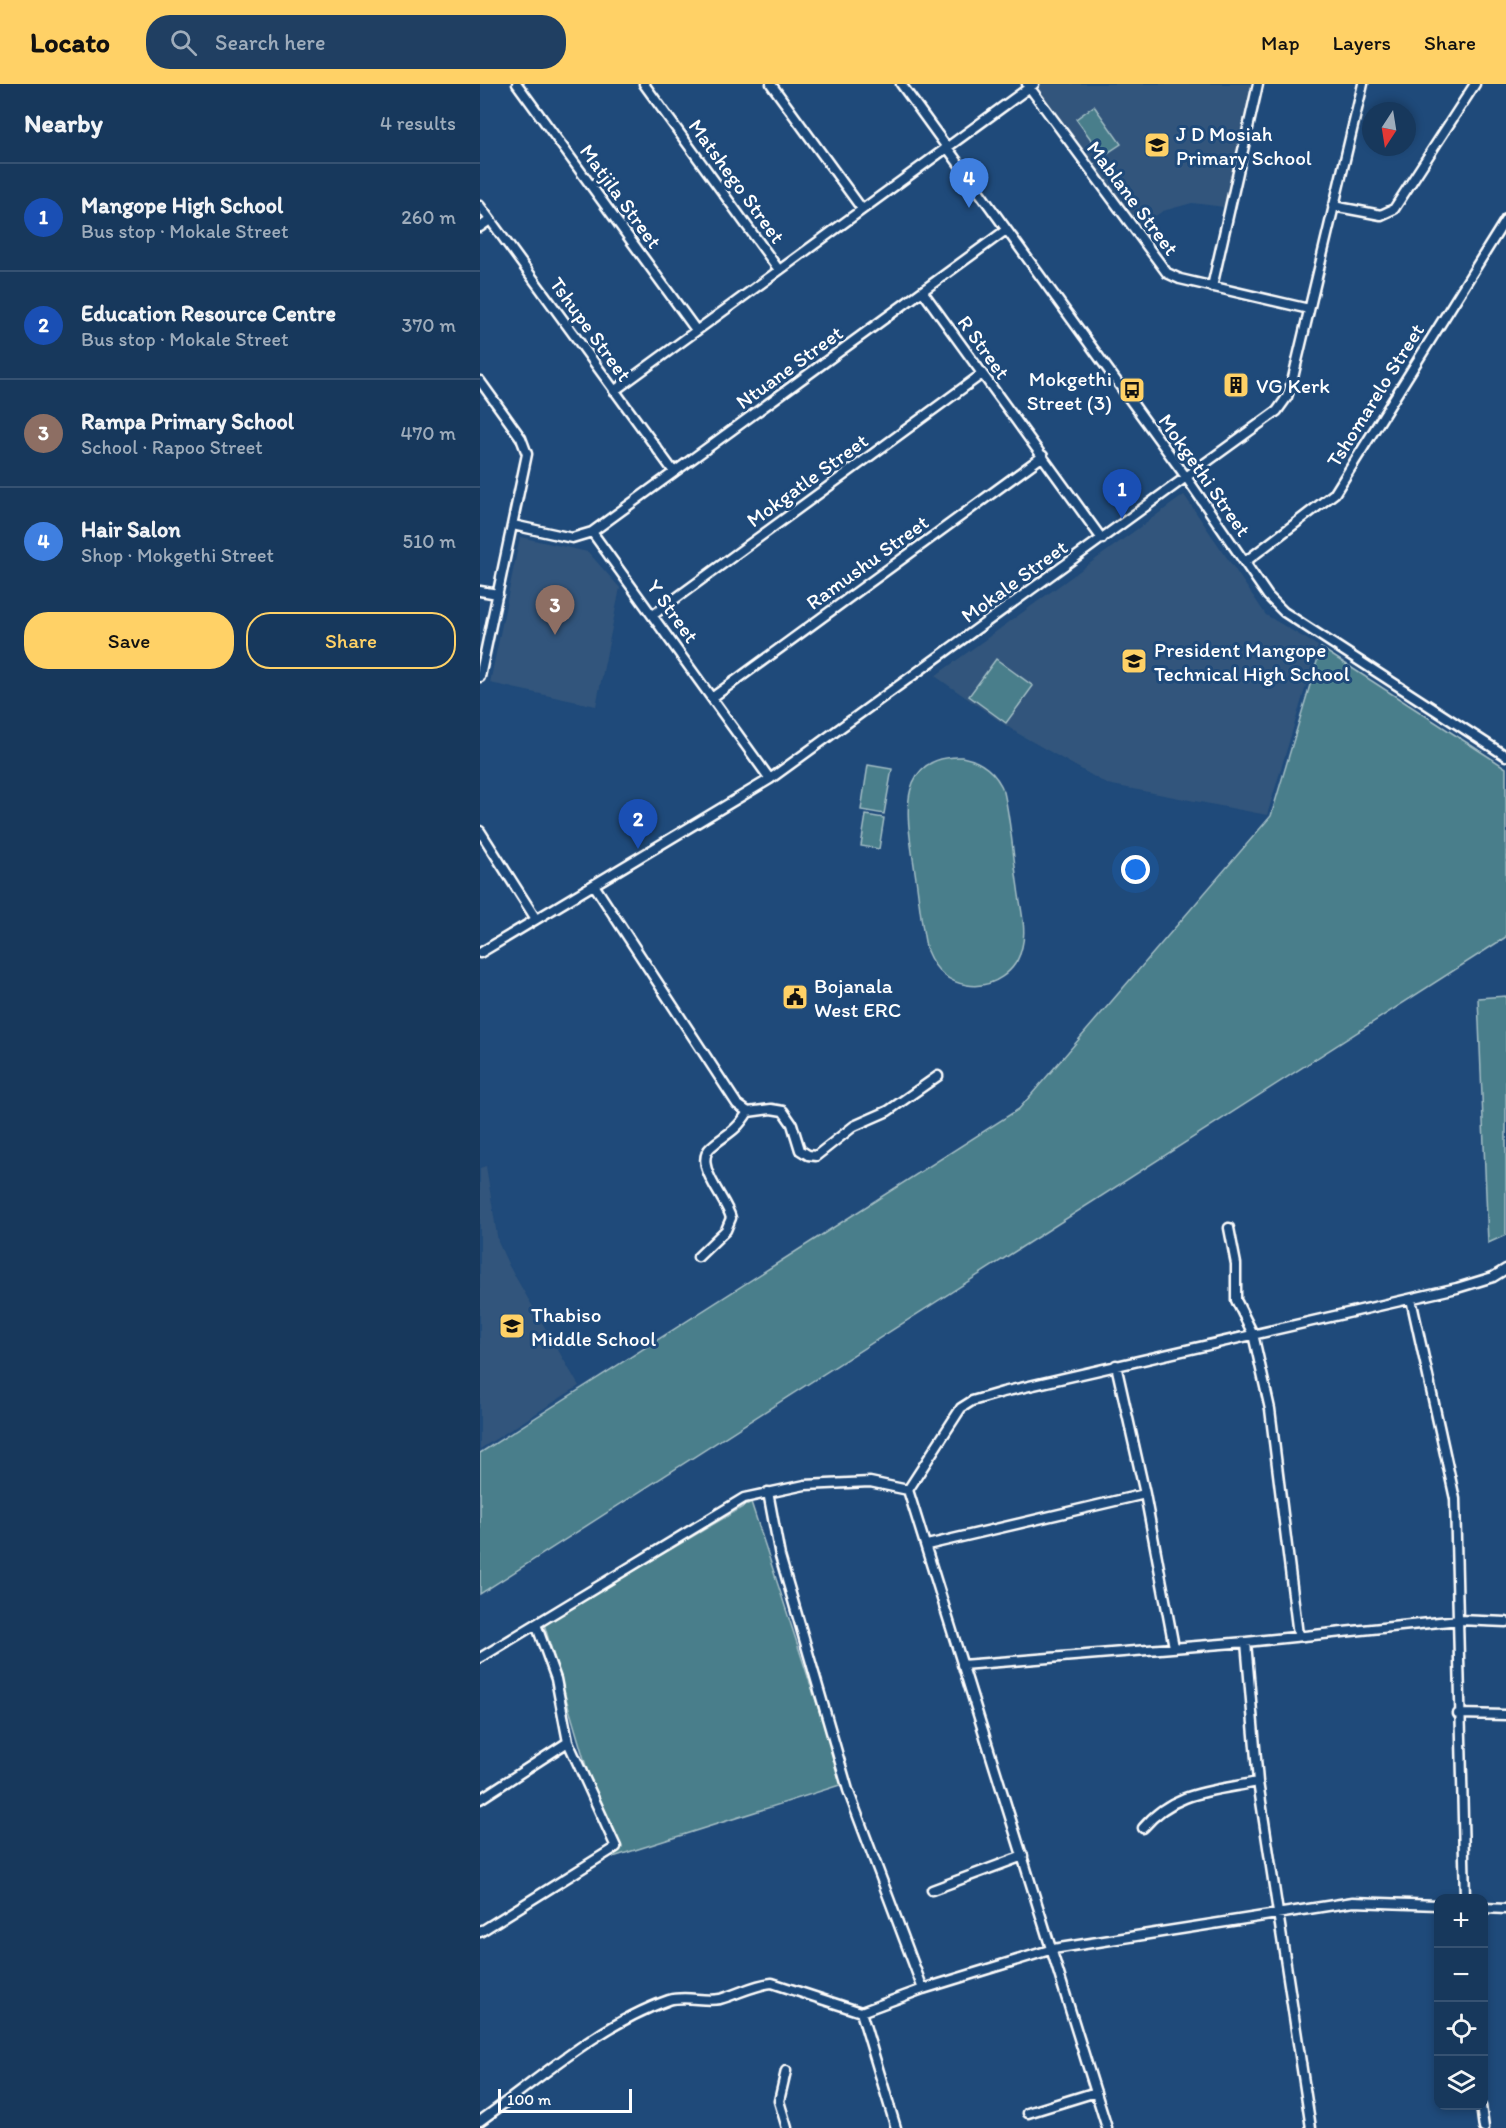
<!DOCTYPE html>
<html lang="en">
<head>
<meta charset="utf-8">
<style>
	body { margin:0; font-family:Itim,sans-serif; background:#203f62; color:#f1f3f6 }
	.controls { position:absolute; right:18px; bottom:18px; display:grid; overflow:hidden; border-radius:12px; box-shadow:0 3px 9px #0003 }
	.controls button { width:54px; height:54px; display:grid; place-items:center; padding:0; border:0; border-bottom:2px solid #365272; background:#17385c; color:#f1f3f6; font:30px sans-serif }
	.compass { position:absolute; left:882px; top:18px; width:54px; height:54px; border-radius:50%; background:#17385c; box-shadow:0 3px 9px #0003; rotate:192deg }
	.scale { position:absolute; left:18px; bottom:15px; width:134px; box-sizing:border-box; padding-left:6px; border:3px solid #fff; border-top:0; font-size:16px; line-height:21px; white-space:nowrap; color:#fff; -webkit-text-stroke:4px #1f4a7a; paint-order:stroke }
	.you { position:absolute; left:656px; top:786px; width:21px; height:21px; margin:-15px; border:4px solid #fff; border-radius:50%; background:#1a73e8; box-shadow:0 0 0 9px #1a73e833 }
	.badge { display:grid; place-items:center; width:39px; height:39px; border-radius:50%; background:#ffd166; color:#fff; font-size:20px; font-weight:700 }
	.pin { position:absolute; translate:-50% -50px; filter:drop-shadow(0 2px 3px #0008) }
	.pin::after { content:''; position:absolute; top:32px; width:21px; height:18px; background:inherit; clip-path:polygon(0 0,100% 0,50% 100%) }
	.list { margin:0; padding:0; list-style:none }
	h2 { display:flex; justify-content:space-between; align-items:center; height:78px; margin:0; padding:0 24px; font-size:26px }
	h2 small { font-size:20px; font-weight:400; color:#9eacbb }
	.list li { display:grid; grid-template-columns:39px 1fr auto; gap:18px; align-items:center; box-sizing:border-box; height:108px; padding:0 24px; border-top:2px solid #365272 }
	.list b { display:block; font-size:22px; white-space:nowrap }
	.list p { margin:0; font-size:20px; white-space:nowrap; color:#9eacbb }
	.list em { font-size:20px; font-style:normal; color:#9eacbb }
	.actions { display:flex; gap:12px; padding:18px 24px }
	.actions a { flex:1; padding:14px 0; border:2px solid #ffd166; border-radius:24px; text-align:center; font-size:21px; color:#ffd166 }
	.actions .main { background:#ffd166; color:#111 }
	.icon { flex:none; width:33px; height:33px; fill:none; stroke:currentColor; stroke-width:2; stroke-linecap:round; stroke-linejoin:round }
	.map { position:relative; flex:none; width:1026px; height:2044px; overflow:hidden }
	header { display:flex; align-items:center; gap:36px; box-sizing:border-box; height:84px; padding:0 30px; background:#ffd166; color:#111 }
	header strong { font-size:28px }
	nav { display:flex; gap:33px; margin-inline-start:auto; font-size:21px }
	.search { width:420px; height:54px; background:#203f62; display:flex; align-items:center; gap:15px; box-sizing:border-box; padding:0 21px; border-radius:24px; color:#9eacbb; font-size:22px }
	main { display:flex }
	aside { flex:1; background:#17385c }
	.map>svg:first-child { display:block }
</style>
</head>
<body>
<header>
<strong>Locato</strong>
<div class="search"><svg class="icon" aria-label="search" viewBox="0 0 24 24"><circle cx="10" cy="10" r="6"/><path d="M15 15l6 6"/></svg>Search here</div>
<nav><a>Map</a><a>Layers</a><a>Share</a></nav>
</header>
<main>
<aside>
<h2>Nearby<small>4 results</small></h2>
<ul class="list">
<li><span class="badge" style="background:#1a4fb4">1</span><div><b>Mangope High School</b><p>Bus stop · Mokale Street</p></div><em>260 m</em></li>
<li><span class="badge" style="background:#1a4fb4">2</span><div><b>Education Resource Centre</b><p>Bus stop · Mokale Street</p></div><em>370 m</em></li>
<li><span class="badge" style="background:#8d6e63">3</span><div><b>Rampa Primary School</b><p>School · Rapoo Street</p></div><em>470 m</em></li>
<li><span class="badge" style="background:#3f7fe0">4</span><div><b>Hair Salon</b><p>Shop · Mokgethi Street</p></div><em>510 m</em></li>
</ul>
<div class="actions"><a class="main">Save</a><a>Share</a></div>
</aside>
<div class="map">
<svg width="1026" height="2044" viewBox="0 0 1026 2044">
	<rect width="100%" height="100%" fill="#1f4a7a"/>
	<filter id="ink" filterUnits="userSpaceOnUse"><feTurbulence type="fractalNoise" baseFrequency=".0167" numOctaves="2"/><feDisplacementMap in="SourceGraphic" scale="12" xChannelSelector="R" yChannelSelector="G"/><feConvolveMatrix kernelMatrix="1 2 1 2 8 2 1 2 1" color-interpolation-filters="sRGB"/></filter>
	<g filter="url(#ink)">
		<path fill="#32557b" d="M560 0H772L744 123 712 119 683 127 657 144 555 3Z
			M704 411 786 531 838 562 787 731 627 700 537 649 455 592Z
			M40 453 108 468 140 504 116 622 10 599Z
			M6 1082 18 1158 29 1182 99 1302 0 1365V1084Z"/>
		<path fill="#4a7e8b" stroke="#a4bec5" stroke-width="1.5" d="M614 22 641 60 623 72 596 35Z
			M841 564 1026 684V853L0 1510V1369L539 1025 791 732Z
			M516 575 553 602 526 639 489 612Z
			M482 673C502 677 516 688 524 708 531 739 533 772 538 804 540 822 547 845 542 863 537 888 512 905 487 901 467 898 454 884 447 867 441 841 439 814 435 788 429 743 410 671 482 673Z
			M388 681 412 685 404 730 381 726Z
			M386 731 404 734 399 765 381 762Z
			M1026 912V1151L1008 1159 998 914Z
			M271 1418 363 1700 133 1773 64 1540Z"/>
		<g fill="none" stroke-linecap="round" stroke-linejoin="round">
			<g stroke="#fff" stroke-width="13">
				<path id="street" d="M37 0 216 246
					M164 0 299 186
					M291 0 382 125
					M421 0 706 393 788 512 804 528 1026 672
					M547 0 687 189 700 195 829 225
					M0 122 194 388
					M853 122 901 131 914 125 995 0
					M0 143 10 136
					M732 203 778 0
					M443 208 622 455
					M0 297 41 354 47 370 0 593
					M134 307 554 0
					M33 441 92 454 112 448 290 695
					M112 448 526 146
					M765 478 855 409 1026 135
					M0 507 18 510
					M173 531 502 290
					M233 613 563 372
					M0 747 56 835
					M114 801 257 1020 268 1028 291 1025 303 1027 312 1040 320 1066 328 1071 336 1072 374 1042 408 1027 458 992
					M0 869 290 695 797 327 807 313 812 298 883 0
					M749 1144 756 1180V1216L773 1250 790 1325 818 1551
					M218 1173 246 1146 251 1134C246 1114 212 1080 231 1063 248 1048 254 1050 268 1028
					M931 1215 975 1415 985 1814
					M636 1281 665 1410 694 1563
					M288 1408 300 1472 368 1706 443 1905
					M447 1461 665 1410
					M766 1558 778 1698 831 2044
					M0 1574 264 1414 325 1401 390 1398 428 1406
					M482 1581 766 1558 979 1536 1026 1538
					M978 1630 1026 1631
					M0 1715 88 1658
					M663 1744C694 1707 733 1707 778 1698
					M452 1806 543 1772
					M1004 1824 1026 1825
					M0 1848 136 1763 88 1658 76 1595 56 1540
					M381 1928 416 2044
					M306 1987 299 2017 307 2044
					M1001 2022 1004 2044
					M548 2029 616 2008
					M0 2037C59 1995 120 1940 189 1916 206 1911 223 1918 240 1915 258 1910 273 1901 292 1899L381 1928 443 1905 573 1865 873 1818 958 1821
					M627 2044 428 1406 481 1324 492 1317 523 1308 977 1204 1013 1193 1026 1185"/>
			</g>
			<use href="#street" stroke="#1f4a7a" stroke-width="8"/>
		</g>
	</g>
	<defs>
		<g id="school-square" transform="scale(1.35)"><rect x="-9" y="-9" width="18" height="18" rx="4" fill="#ffd166" stroke="#1f4a7a"/><path d="M0-5L7-2L0 1L-7-2ZM-4 1L0 2.5L4 1V4Q0 6-4 4Z" fill="#111"/></g>
		<g id="building-square" transform="scale(1.35)"><rect x="-9" y="-9" width="18" height="18" rx="4" fill="#ffd166" stroke="#1f4a7a"/><path d="M-4-6H4V6H1V3H-1V6H-4ZM-2.5-4.3h1.7v1.8h-1.7ZM.8-4.3h1.7v1.8H.8ZM-2.5-1h1.7V.8h-1.7ZM.8-1h1.7V.8H.8Z" fill="#111"/></g>
		<g id="bus-square" transform="scale(1.35)"><rect x="-9" y="-9" width="18" height="18" rx="4" fill="#ffd166" stroke="#1f4a7a"/><path d="M-5-6H5V4H4V6H2V4H-2V6H-4V4H-5ZM-3.5-4V0h7V-4ZM-3.5 1.2v1.5H-2V1.2ZM2 1.2v1.5H3.5V1.2Z" fill="#111"/></g>
		<g id="civic-square" transform="scale(1.35)"><rect x="-9" y="-9" width="18" height="18" rx="4" fill="#ffd166" stroke="#1f4a7a"/><path d="M-.6-6.5H3V-4.5H.6V-3L4-1V1h2V6H-6V1h2V-1L-.6-3ZM-1.2 2.5V6h2.4V2.5Z" fill="#111"/></g>
	</defs>
	<g fill-rule="evenodd">
		<use href="#school-square" x="677" y="61"/>
		<use href="#building-square" x="756" y="301"/>
		<use href="#bus-square" x="652" y="306"/>
		<use href="#school-square" x="654" y="577"/>
		<use href="#civic-square" x="315" y="913"/>
		<use href="#school-square" x="32" y="1242"/>
	</g>
	<g text-anchor="middle" dominant-baseline="central" stroke-width="6" stroke-linejoin="round" paint-order="stroke">
		<g font-size="21" fill="#fff" stroke="#1f4a7a" text-anchor="start">
			<text x="696" y="49">J D Mosiah<tspan x="696" dy="24">Primary School</tspan></text>
			<text x="632" y="294" text-anchor="end">Mokgethi<tspan x="632" dy="24">Street (3)</tspan></text>
			<text x="776" y="301">VG Kerk</text>
			<text x="674" y="565">President Mangope<tspan x="674" dy="24">Technical High School</tspan></text>
			<text x="334" y="901">Bojanala<tspan x="334" dy="24">West ERC</tspan></text>
			<text x="51" y="1230">Thabiso<tspan x="51" dy="24">Middle School</tspan></text>
		</g>
		<g font-size="21" fill="#fff" stroke="#1f4a7a">
			<text transform="translate(257 97) rotate(54)">Matshego Street</text>
			<text transform="translate(141 112) rotate(54)">Matjila Street</text>
			<text transform="translate(653 114) rotate(53)">Mablane Street</text>
			<text transform="translate(111 245) rotate(54)">Tshupe Street</text>
			<text transform="translate(504 263) rotate(54)">R Street</text>
			<text transform="translate(309 283) rotate(-36)">Ntuane Street</text>
			<text transform="translate(895 311) rotate(-58)">Tshomarelo Street</text>
			<text transform="translate(725 391) rotate(55)">Mokgethi Street</text>
			<text transform="translate(327 396) rotate(-36)">Mokgatle Street</text>
			<text transform="translate(387 478) rotate(-36)">Ramushu Street</text>
			<text transform="translate(534 497) rotate(-36)">Mokale Street</text>
			<text transform="translate(193 527) rotate(54)">Y Street</text>
		</g>
	</g>
</svg>
<div class="controls">
<button>+</button>
<button>−</button>
<button><svg class="icon" aria-label="locate" viewBox="0 0 24 24"><circle cx="12" cy="12" r="6"/><path d="M12 2v4M12 18v4M2 12h4M18 12h4"/></svg></button>
<button><svg class="icon" aria-label="layers" viewBox="0 0 24 24"><path d="M12 4l9 5-9 5-9-5zM3 14l9 5 9-5"/></svg></button>
</div>
<svg class="compass" viewBox="-18 -18 36 36"><path d="M0-13l5 13h-10z" fill="#e53935"/><path d="M0 13l5-13h-10z" fill="#9eacbb"/></svg>
<div class="scale">100 m</div>
<div class="you"></div>
<div class="pin badge" style="left:642px;top:435px;background:#1a4fb4">1</div>
<div class="pin badge" style="left:158px;top:765px;background:#1a4fb4">2</div>
<div class="pin badge" style="left:75px;top:551px;background:#8d6e63">3</div>
<div class="pin badge" style="left:489px;top:124px;background:#3f7fe0">4</div>
</div>
</main>
</body>
</html>
